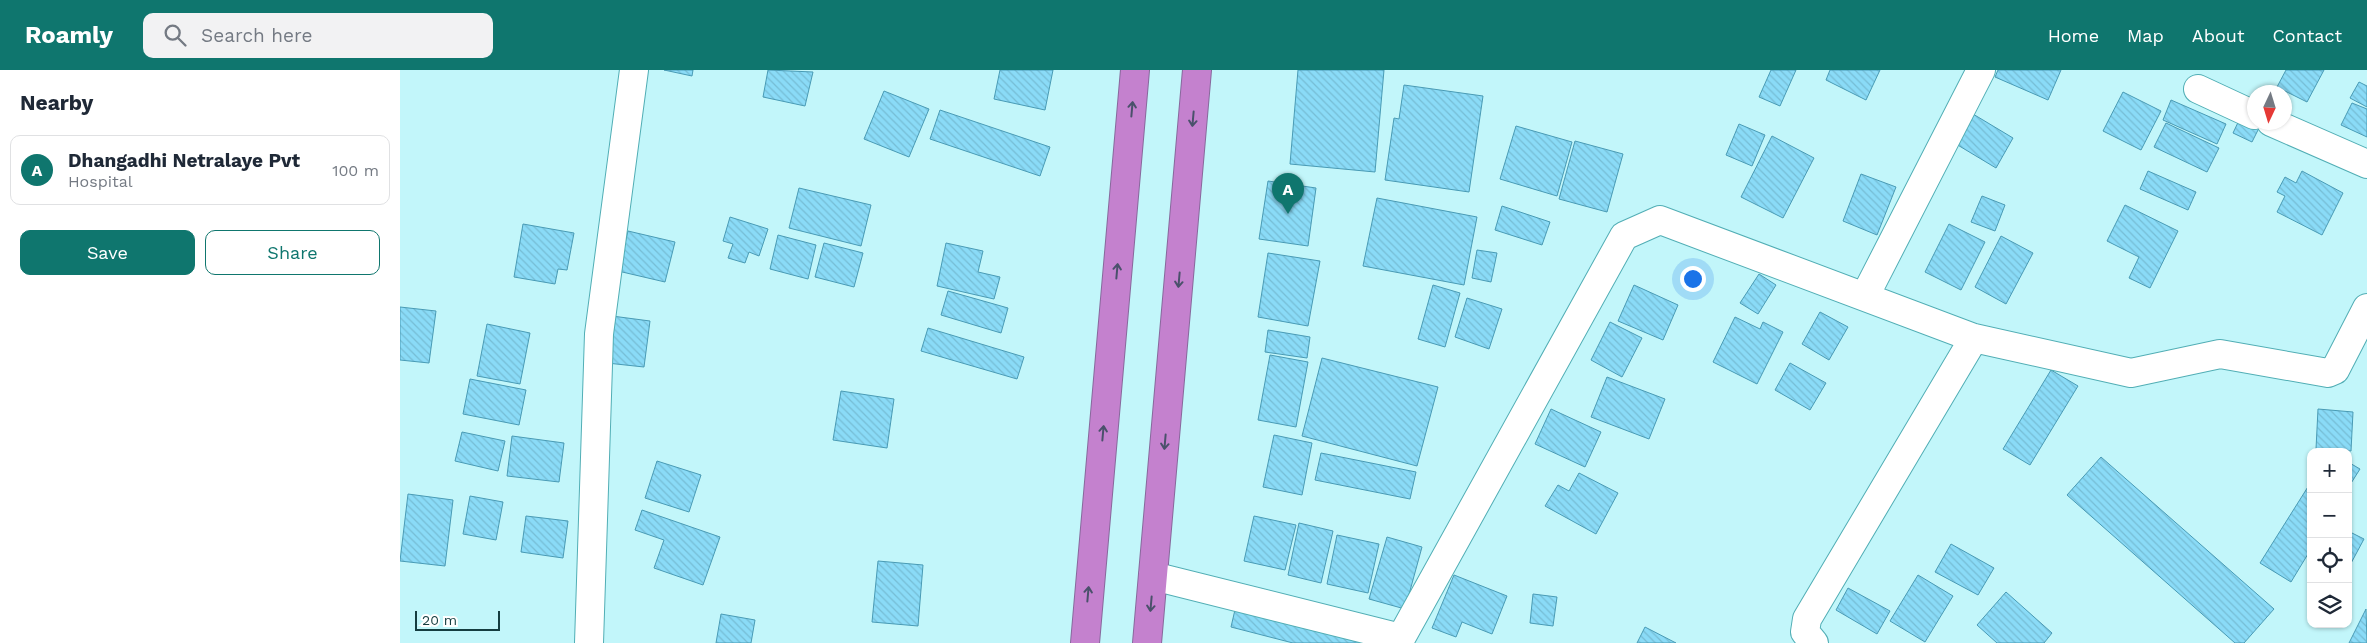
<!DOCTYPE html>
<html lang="en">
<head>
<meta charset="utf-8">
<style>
	body { margin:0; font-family:"Work Sans",sans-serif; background:#f2f2f3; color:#1f2937 }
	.controls { position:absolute; right:15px; bottom:15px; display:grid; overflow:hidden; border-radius:10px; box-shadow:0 1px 4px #0004 }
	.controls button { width:45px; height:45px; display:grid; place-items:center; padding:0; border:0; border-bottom:1px solid #e0e1e3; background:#fff; color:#1f2937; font:25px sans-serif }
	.compass { position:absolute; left:1847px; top:15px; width:45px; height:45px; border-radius:50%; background:#fff; box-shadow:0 1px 4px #0004; rotate:184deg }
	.scale { position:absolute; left:15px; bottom:12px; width:85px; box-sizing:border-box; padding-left:5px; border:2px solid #153d40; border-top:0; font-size:14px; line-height:18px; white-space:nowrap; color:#153d40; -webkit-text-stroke:4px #fff; paint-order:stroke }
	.you { position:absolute; left:1292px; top:208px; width:18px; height:18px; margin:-12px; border:4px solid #fff; border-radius:50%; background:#1a73e8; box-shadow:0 0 0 8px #1a73e833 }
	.badge { display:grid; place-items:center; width:32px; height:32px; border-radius:50%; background:#0f766e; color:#fff; font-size:16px; font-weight:700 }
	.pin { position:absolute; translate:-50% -41px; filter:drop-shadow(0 1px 2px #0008) }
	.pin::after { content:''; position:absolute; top:26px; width:18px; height:15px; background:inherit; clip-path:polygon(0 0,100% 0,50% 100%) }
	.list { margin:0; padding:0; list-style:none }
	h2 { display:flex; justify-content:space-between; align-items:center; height:65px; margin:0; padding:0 20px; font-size:21px }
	h2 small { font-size:16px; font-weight:400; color:#747a83 }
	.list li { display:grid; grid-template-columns:32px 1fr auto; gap:15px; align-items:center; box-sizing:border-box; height:70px; margin:0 10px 10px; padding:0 10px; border:1px solid #e0e1e3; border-radius:10px }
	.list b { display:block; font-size:19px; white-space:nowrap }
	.list p { margin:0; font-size:16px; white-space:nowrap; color:#747a83 }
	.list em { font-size:16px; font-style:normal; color:#747a83 }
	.actions { display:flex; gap:10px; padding:15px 20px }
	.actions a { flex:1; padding:11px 0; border:1px solid #0f766e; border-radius:10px; text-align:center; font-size:18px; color:#0f766e }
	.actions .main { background:#0f766e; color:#fff }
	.icon { flex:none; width:28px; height:28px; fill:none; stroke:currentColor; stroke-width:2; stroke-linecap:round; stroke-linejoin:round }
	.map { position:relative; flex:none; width:1967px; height:573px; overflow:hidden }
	header { display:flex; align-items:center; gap:30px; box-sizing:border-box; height:70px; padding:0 25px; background:#0f766e; color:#fff }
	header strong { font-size:24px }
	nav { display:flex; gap:28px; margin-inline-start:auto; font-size:18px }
	.search { width:350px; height:45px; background:#f2f2f3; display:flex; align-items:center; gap:12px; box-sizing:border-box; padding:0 18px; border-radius:10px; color:#747a83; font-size:19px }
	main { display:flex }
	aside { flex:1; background:#fff }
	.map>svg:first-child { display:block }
</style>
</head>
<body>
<header>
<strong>Roamly</strong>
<div class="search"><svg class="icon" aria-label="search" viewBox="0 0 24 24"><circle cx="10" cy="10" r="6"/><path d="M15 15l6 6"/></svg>Search here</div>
<nav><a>Home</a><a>Map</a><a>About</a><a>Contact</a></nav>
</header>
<main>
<aside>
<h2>Nearby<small></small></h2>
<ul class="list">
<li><span class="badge">A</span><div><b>Dhangadhi Netralaye Pvt</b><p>Hospital</p></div><em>100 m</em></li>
</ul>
<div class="actions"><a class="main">Save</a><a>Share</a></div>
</aside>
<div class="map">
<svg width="1967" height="573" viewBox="0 0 1967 573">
	<defs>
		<pattern id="building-back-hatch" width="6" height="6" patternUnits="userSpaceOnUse" patternTransform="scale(1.25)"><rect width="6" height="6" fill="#8adbf7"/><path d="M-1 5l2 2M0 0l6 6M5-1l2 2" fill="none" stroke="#76bdd5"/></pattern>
	</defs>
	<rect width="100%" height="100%" fill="#c2f6fa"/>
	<path fill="url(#building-back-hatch)" stroke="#499bb5" d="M264 0H293L292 6Z
		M368 0 413 2 405 36 363 27Z
		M600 0H653L645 40 594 29Z
		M898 0H984L975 102 890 94Z
		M1371 0H1396L1380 36 1359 27Z
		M1430 0H1480L1466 30 1426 10Z
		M1598 0H1661L1648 30 1595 7Z
		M1886 0H1924L1907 32 1877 17Z
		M1959 12 1967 16V37L1950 28Z
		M1004 15 1083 26 1069 122 985 110 994 48 999 49Z
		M484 21 529 39 509 87 464 69Z
		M1723 22 1761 41 1741 80 1703 61Z
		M1771 30 1826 54 1817 74 1763 50Z
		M1952 33 1967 39V67L1941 55Z
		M540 40 650 77 640 106 530 69Z
		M1573 44 1613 68 1596 98 1556 74Z
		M1842 44 1861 54 1852 72 1833 63Z
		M1766 53 1819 78 1807 102 1754 77Z
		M1339 54 1365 65 1352 96 1326 85Z
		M1116 56 1172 72 1157 126 1100 109Z
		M1372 66 1414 88 1383 148 1341 127Z
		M1175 71 1223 84 1207 142 1159 129Z
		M1748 101 1796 122 1788 140 1740 119Z
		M1902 101 1943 123 1922 165 1877 142 1885 126 1877 122 1885 107 1896 113Z
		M1461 104 1496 117 1477 165 1443 151Z
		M868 111 916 118 908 176 859 169Z
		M399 118 471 135 461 176 389 158Z
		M1582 126 1605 135 1595 161 1571 152Z
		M977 128 1077 147 1064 215 963 196Z
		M1725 135 1778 161 1750 218 1729 208 1739 187 1707 171Z
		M1102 136 1150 152 1142 175 1095 160Z
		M330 147 368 159 359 186 349 182 345 193 328 188 333 174 323 171Z
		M123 154 174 163 167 200 158 199 155 214 114 207Z
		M1549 154 1585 172 1561 220 1525 202Z
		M228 161 275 172 265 212 218 201Z
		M378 165 416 175 408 209 370 199Z
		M1601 166 1633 183 1606 234 1575 217Z
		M424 173 463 183 454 217 415 207Z
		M546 173 583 181 578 202 600 207 594 229 537 216Z
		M1077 180 1097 183 1091 212 1072 208Z
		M868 183 920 191 908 256 858 247Z
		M1359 204 1376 215 1358 244 1340 233Z
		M1033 215 1060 223 1045 277 1018 269Z
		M1234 215 1278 235 1263 270 1218 251Z
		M548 221 608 238 601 263 541 245Z
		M1067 228 1102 239 1089 279 1055 267Z
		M0 237 36 241 29 293 0 290Z
		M1420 242 1448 257 1429 290 1402 274Z
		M212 246 250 251 244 297 207 293Z
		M1335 247 1360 259 1363 252 1383 262 1357 314 1313 292Z
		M1210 252 1242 268 1222 307 1191 290Z
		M87 254 130 263 120 314 77 306Z
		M528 258 624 287 617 309 521 281Z
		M868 260 910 267 907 288 865 282Z
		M870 285 908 292 896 357 858 350Z
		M922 288 1038 317 1017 396 902 366Z
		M1390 293 1426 313 1410 340 1375 320Z
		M1651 300 1678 316 1630 395 1603 379Z
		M1207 307 1265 329 1249 369 1191 347Z
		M70 309 126 320 119 355 63 344Z
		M441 321 494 329 487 378 433 370Z
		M1151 339 1201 362 1185 397 1135 374Z
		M1918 339 1953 342 1951 381 1916 379Z
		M62 362 105 371 98 401 55 391Z
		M874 365 912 373 902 425 863 417Z
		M112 366 164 373 159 412 107 406Z
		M921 383 1016 402 1010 429 915 410Z
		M1701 387 1874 539 1844 573H1835L1667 425Z
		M257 391 301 405 289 442 245 428Z
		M1948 392 1960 399 1948 418Z
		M1179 403 1218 423 1196 464 1145 436 1158 415 1169 421Z
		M1911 412V479L1891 512 1860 493Z
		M8 424 53 430 45 496 0 491Z
		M70 426 103 432 96 470 63 464Z
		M242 440 320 467 303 515 254 498 264 470 235 460Z
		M126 446 168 451 163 488 121 482Z
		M854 446 896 455 885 500 844 491Z
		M899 453 933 461 921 513 888 505Z
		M1948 461 1964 469 1949 497H1948Z
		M937 465 979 474 968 523 927 514Z
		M987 467 1022 477 1005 539 969 529Z
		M1551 474 1594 498 1578 525 1535 502Z
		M478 491 523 495 518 556 472 552Z
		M1054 505 1107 526 1092 564 1062 552 1056 567 1032 558Z
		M1518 505 1553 526 1525 572 1490 551Z
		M1448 518 1490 541 1477 564 1436 540Z
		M1606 522 1652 563 1644 573H1597L1577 555Z
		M1133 524 1157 527 1153 556 1130 553Z
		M837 531 1001 573H893L831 557Z
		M1966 539 1967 573H1949Z
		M321 544 355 550 351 573H316Z
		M1245 557 1276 573H1237Z"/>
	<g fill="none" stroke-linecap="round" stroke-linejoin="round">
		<g stroke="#51aeb5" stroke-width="30">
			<path id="minor" d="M1798 19 1854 45
				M1871 52 1967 94
				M1465 226 1581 0
				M753 506 1001 568 1224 166 1260 150 1574 268 1731 303 1820 284 1928 303 1935 300 1967 238
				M189 573 199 264 234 0
				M1414 573 1405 562 1407 549 1574 268"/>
		</g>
		<g stroke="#87699c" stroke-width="30">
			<path id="highway" d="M685 573 735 0
				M747 573 797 0"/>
		</g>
		<use href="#minor" stroke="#fff" stroke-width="28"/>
		<use href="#highway" stroke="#c481ce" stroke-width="28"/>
	</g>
	<defs><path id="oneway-shaft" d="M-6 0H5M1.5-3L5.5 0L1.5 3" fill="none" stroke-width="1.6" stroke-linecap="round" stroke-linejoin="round" transform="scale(1.25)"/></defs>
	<g stroke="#4a516b">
		<use href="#oneway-shaft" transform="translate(732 39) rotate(-85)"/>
		<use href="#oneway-shaft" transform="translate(793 49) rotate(95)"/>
		<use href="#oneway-shaft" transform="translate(717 201) rotate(-85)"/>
		<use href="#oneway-shaft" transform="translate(779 210) rotate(95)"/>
		<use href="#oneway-shaft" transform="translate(703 363) rotate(-85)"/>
		<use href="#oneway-shaft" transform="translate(765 372) rotate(95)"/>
		<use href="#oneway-shaft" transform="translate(688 524) rotate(-85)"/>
		<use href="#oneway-shaft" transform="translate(751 534) rotate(95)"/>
	</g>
</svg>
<div class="controls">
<button>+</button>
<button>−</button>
<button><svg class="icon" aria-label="locate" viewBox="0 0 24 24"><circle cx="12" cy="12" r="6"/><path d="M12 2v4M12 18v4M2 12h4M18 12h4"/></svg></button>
<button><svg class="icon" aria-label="layers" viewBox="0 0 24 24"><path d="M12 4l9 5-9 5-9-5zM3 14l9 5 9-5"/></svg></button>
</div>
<svg class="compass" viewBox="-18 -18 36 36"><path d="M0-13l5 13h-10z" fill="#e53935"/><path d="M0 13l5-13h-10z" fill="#747a83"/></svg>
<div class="scale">20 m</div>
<div class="you"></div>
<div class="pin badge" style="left:888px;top:144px">A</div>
</div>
</main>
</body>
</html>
